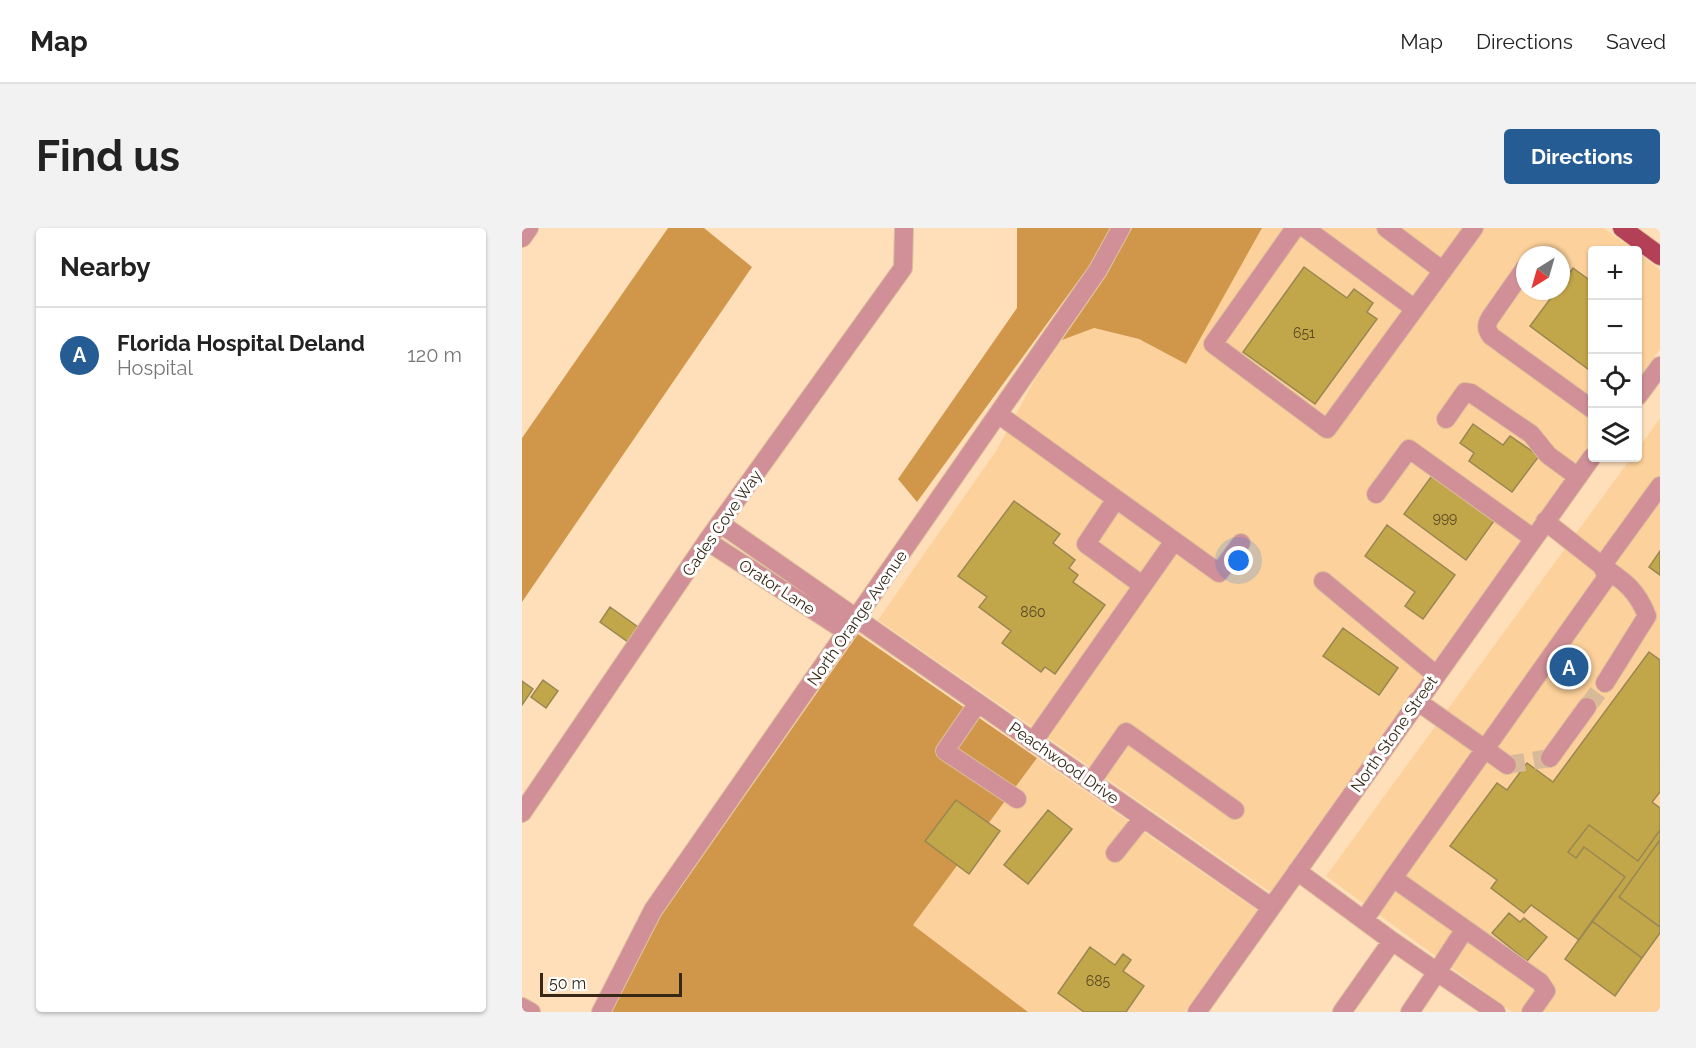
<!DOCTYPE html>
<html lang="en">
<head>
<meta charset="utf-8">
<style>
	body { margin:0; font-family:Raleway,sans-serif; background:#f2f2f2; color:#222 }
	.controls { position:absolute; right:18px; top:18px; display:grid; overflow:hidden; border-radius:6px; box-shadow:0 2px 4px #0004 }
	.controls button { width:54px; height:54px; display:grid; place-items:center; padding:0; border:0; border-bottom:2px solid #e0e0e0; background:#fff; color:#222; font:30px sans-serif }
	.compass { position:absolute; left:994px; top:18px; width:54px; height:54px; border-radius:50%; background:#fff; box-shadow:0 2px 4px #0004; rotate:217deg }
	.scale { position:absolute; left:18px; bottom:15px; width:142px; box-sizing:border-box; padding-left:6px; border:3px solid #372816; border-top:0; font-size:16px; line-height:21px; white-space:nowrap; color:#372816; -webkit-text-stroke:4px #fff; paint-order:stroke }
	.you { position:absolute; left:717px; top:333px; width:21px; height:21px; margin:-15px; border:4px solid #fff; border-radius:50%; background:#1a73e8; box-shadow:0 0 0 9px #1a73e833 }
	.badge { display:grid; place-items:center; width:39px; height:39px; border-radius:50%; background:#265c94; color:#fff; font-size:20px; font-weight:700 }
	.pin { position:absolute; translate:-50% -50%; border:3px solid #fff; box-shadow:0 2px 6px #0006 }
	.list { margin:0; padding:0; list-style:none }
	h2 { display:flex; justify-content:space-between; align-items:center; height:78px; margin:0; padding:0 24px; font-size:26px }
	h2 small { font-size:20px; font-weight:400; color:#767676 }
	.list li { display:grid; grid-template-columns:39px 1fr auto; gap:18px; align-items:center; box-sizing:border-box; height:96px; padding:0 24px; border-top:2px solid #e0e0e0 }
	.list b { display:block; font-size:22px; white-space:nowrap }
	.list p { margin:0; font-size:20px; white-space:nowrap; color:#767676 }
	.list em { font-size:20px; font-style:normal; color:#767676 }
	.icon { flex:none; width:33px; height:33px; fill:none; stroke:currentColor; stroke-width:2; stroke-linecap:round; stroke-linejoin:round }
	.map { position:relative; flex:none; width:1138px; height:784px; overflow:hidden; border-radius:6px }
	header { display:flex; align-items:center; gap:36px; box-sizing:border-box; height:84px; padding:0 30px; background:#fff; border-bottom:2px solid #e0e0e0 }
	header strong { font-size:28px }
	nav { display:flex; gap:33px; margin-inline-start:auto; font-size:21px }
	.intro { display:flex; align-items:center; justify-content:space-between; box-sizing:border-box; height:144px; padding:0 36px }
	h1 { margin:0; font-size:42px }
	.button { padding:15px 27px; border-radius:6px; background:#265c94; color:#fff; font-size:21px; font-weight:700 }
	main { display:flex; gap:36px; padding:0 36px }
	aside { flex:1; background:#fff; border-radius:6px; box-shadow:0 2px 4px #0004 }
	.map>svg:first-child { display:block }
</style>
</head>
<body>
<header>
<strong>Map</strong>
<nav><a>Map</a><a>Directions</a><a>Saved</a></nav>
</header>
<div class="intro"><h1>Find us</h1><a class="button">Directions</a></div>
<main>
<aside>
<h2>Nearby<small></small></h2>
<ul class="list">
<li><span class="badge">A</span><div><b>Florida Hospital Deland</b><p>Hospital</p></div><em>120 m</em></li>
</ul>
</aside>
<div class="map">
<svg width="1138" height="784" viewBox="0 0 1138 784">
	<rect width="100%" height="100%" fill="#ffdfba"/>
	<path fill="#fcd19b" fill-rule="evenodd" d="M740 0H1081L1112 22H1070V212L748 664 356 392 474 223 513 151 540 112 572 100 617 111 664 136ZM1003 27H1039V63H1003Z
		M1116 25 1138 42V121L1116 151Z
		M1138 190V784H990L804 648 1109 230H1116V221Z
		M515 530 735 682 663 784H506L391 697Z"/>
	<path fill="#d0974a" d="M146 0H182L230 39 0 374V210Z
		M495 0H588L567 38 395 274 376 251 495 80Z
		M610 0H740L664 136 617 111 572 100 540 112 584 48Z
		M336 406 515 530 391 697 506 784H90L139 688Z"/>
	<path fill="#c2a64a" stroke="#988752" stroke-width="1.5" d="M782 39 825 70 832 61 851 75 845 84 855 91 793 176 721 124Z
		M1051 40 1070 54V144L1008 98 1034 63H1039V56Z
		M951 196 981 217 988 208 1017 228 990 264 947 233 952 225 938 215Z
		M912 245 974 290 944 332 882 286Z
		M492 273 538 306 531 315 553 332 547 340 556 347 551 354 583 377 533 446 523 439 519 444 480 415 489 403 457 379 465 369 436 348Z
		M865 297 933 347 901 391 883 378 893 364 843 328Z
		M1138 323V347L1127 339Z
		M88 379 116 399 106 414 78 394Z
		M821 400 876 440 857 467 801 428Z
		M1127 424 1138 432V564L1130 574 1138 580V602L1116 633 1067 597 1046 624 1054 630 1062 619 1103 649 1057 712 1009 677 1002 685 969 660 975 652 928 618 975 555 985 562 1005 535 1031 554Z
		M21 452 36 463 24 480 9 469Z
		M0 453 11 461 0 477Z
		M434 572 478 603 447 646 403 613Z
		M526 582 550 601 506 656 482 637Z
		M1067 597 1116 633 1138 602V612L1097 669 1138 699V705L1120 730 1070 693 1103 649 1062 619 1054 630 1046 624Z
		M1138 612V699L1097 669Z
		M987 685 998 694 1002 690 1025 709 1005 733 970 705Z
		M1070 693 1120 730 1093 768 1043 731Z
		M568 719 593 737 601 726 609 732 601 743 622 758 604 784H562L536 765Z"/>
	<g fill="none" stroke-linecap="round" stroke-linejoin="round">
		<path stroke="#d7ba99" stroke-width="18" stroke-dasharray="18 9" stroke-linecap="butt" d="M1065 479 1083 455
			M985 537 1028 530"/>
		<g stroke="#dbbe9c" stroke-width="20">
			<path id="minor" d="M773 0 691 116 805 201 952 0
				M783 0 893 81
				M864 0 921 43
				M0 10 7 0
				M1003 40 968 90C964 97 964 101 969 108L1070 181
				M1116 168 1138 138
				M476 186 697 345 719 315
				M924 191 943 164 949 165 1009 206 1026 227 1056 249
				M854 266 887 221 1011 310
				M594 271 564 316 620 357
				M199 296 749 679
				M185 313 325 404
				M801 353 914 447
				M1083 455 1125 388C1115 362 1102 353 1080 338L1138 258
				M456 475 423 523 495 571
				M511 514 652 313
				M1028 530 1065 479
				M985 537 963 521 1085 349 1080 338 1023 293
				M569 554 604 504 713 582
				M0 585 185 313 381 40 382 0
				M593 625 621 590
				M775 643 870 713 820 784
				M871 650 963 521 895 473
				M842 692 871 650 1018 754 1024 763 1009 784
				M943 701 915 744 974 784
				M870 713 915 744 888 784
				M0 779 9 784
				M79 784 131 682 576 42 599 0
				M675 784 1070 229"/>
		</g>
		<g stroke="#dbbe9c" stroke-width="20">
			<path id="major" d="M1100 0 1138 28"/>
		</g>
		<use href="#minor" stroke="#d19097" stroke-width="18"/>
		<use href="#major" stroke="#b34056" stroke-width="18"/>
	</g>
	<g text-anchor="middle" dominant-baseline="central" stroke-width="6" stroke-linejoin="round" paint-order="stroke">
		<g font-size="14" fill="#5a4823">
			<text x="782" y="105">651</text>
			<text x="923" y="290">999</text>
			<text x="511" y="384">860</text>
			<text x="576" y="753">685</text>
		</g>
		<g font-size="16" fill="#372816" stroke="#fff">
			<text transform="translate(200 295) rotate(-55)">Cades Cove Way</text>
			<text transform="translate(255 359) rotate(33)">Orator Lane</text>
			<text transform="translate(335 390) rotate(-55)">North Orange Avenue</text>
			<text transform="translate(872 506) rotate(-55)">North Stone Street</text>
			<text transform="translate(542 535) rotate(35)">Peachwood Drive</text>
		</g>
	</g>
</svg>
<div class="controls">
<button>+</button>
<button>−</button>
<button><svg class="icon" aria-label="locate" viewBox="0 0 24 24"><circle cx="12" cy="12" r="6"/><path d="M12 2v4M12 18v4M2 12h4M18 12h4"/></svg></button>
<button><svg class="icon" aria-label="layers" viewBox="0 0 24 24"><path d="M12 4l9 5-9 5-9-5zM3 14l9 5 9-5"/></svg></button>
</div>
<svg class="compass" viewBox="-18 -18 36 36"><path d="M0-13l5 13h-10z" fill="#e53935"/><path d="M0 13l5-13h-10z" fill="#767676"/></svg>
<div class="scale">50 m</div>
<div class="you"></div>
<div class="pin badge" style="left:1047px;top:439px">A</div>
</div>
</main>
</body>
</html>
